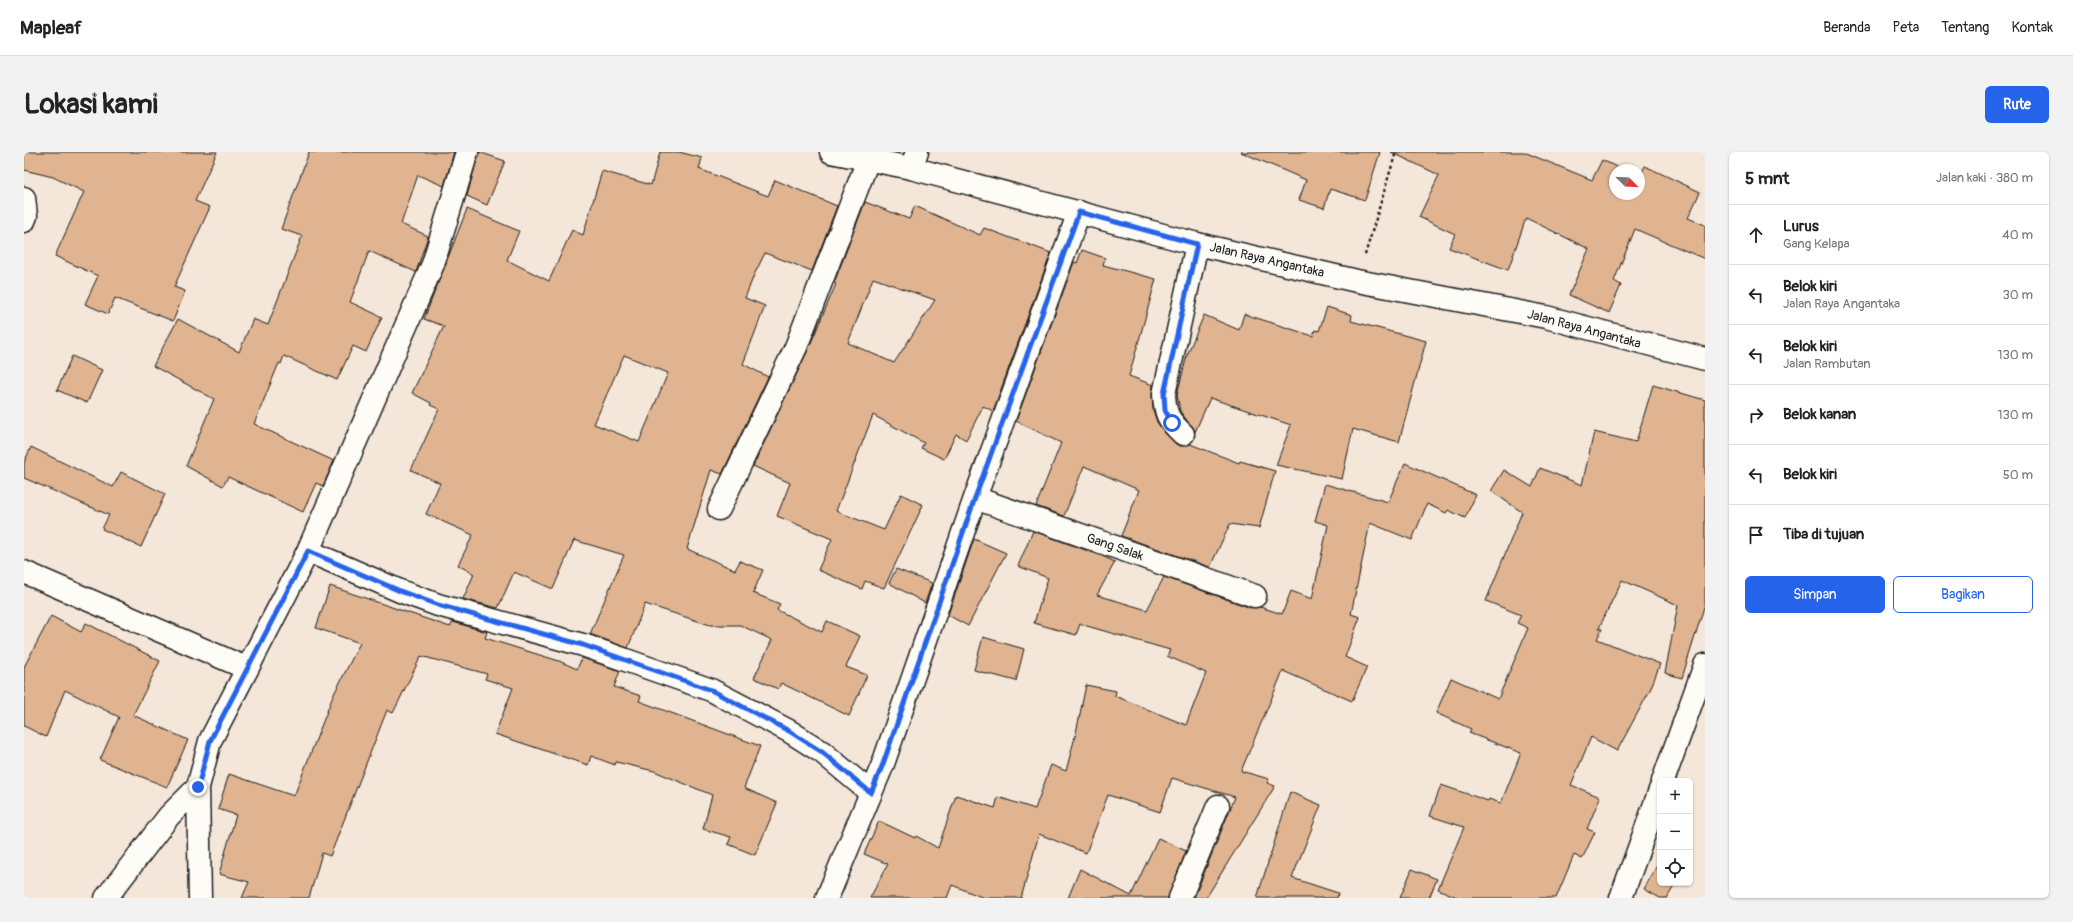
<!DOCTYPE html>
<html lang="id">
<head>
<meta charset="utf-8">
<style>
	body { margin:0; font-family:Pangolin,sans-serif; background:#f2f2f2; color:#222 }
	.controls { position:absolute; right:12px; bottom:12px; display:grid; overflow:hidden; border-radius:6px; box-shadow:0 1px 3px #0004 }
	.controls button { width:36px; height:36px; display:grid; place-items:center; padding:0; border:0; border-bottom:1px solid #e0e0e0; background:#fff; color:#222; font:20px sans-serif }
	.compass { position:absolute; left:1585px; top:12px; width:36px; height:36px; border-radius:50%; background:#fff; box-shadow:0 1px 3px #0004; rotate:114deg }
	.stop { position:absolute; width:12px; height:12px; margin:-9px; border:3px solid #2563eb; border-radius:50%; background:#fff }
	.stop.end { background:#2563eb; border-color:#fff; box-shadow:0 1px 4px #0008 }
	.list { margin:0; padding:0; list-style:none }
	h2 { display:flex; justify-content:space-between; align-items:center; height:52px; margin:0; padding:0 16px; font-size:17px }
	h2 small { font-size:13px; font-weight:400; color:#767676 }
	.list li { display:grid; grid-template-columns:26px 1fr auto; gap:12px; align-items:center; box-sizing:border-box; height:60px; padding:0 16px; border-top:1px solid #e0e0e0 }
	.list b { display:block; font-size:15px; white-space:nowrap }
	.list p { margin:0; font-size:13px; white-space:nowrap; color:#767676 }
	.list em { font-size:13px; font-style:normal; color:#767676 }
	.actions { display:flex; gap:8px; padding:12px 16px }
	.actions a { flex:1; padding:9px 0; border:1px solid #2563eb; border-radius:6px; text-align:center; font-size:14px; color:#2563eb }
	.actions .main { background:#2563eb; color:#fff }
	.icon { flex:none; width:22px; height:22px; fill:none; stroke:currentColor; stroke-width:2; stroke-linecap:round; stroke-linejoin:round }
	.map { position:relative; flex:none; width:1681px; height:746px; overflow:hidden; border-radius:6px }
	header { display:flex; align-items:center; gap:24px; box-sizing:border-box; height:56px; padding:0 20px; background:#fff; border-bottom:1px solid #e0e0e0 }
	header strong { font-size:19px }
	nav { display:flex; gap:22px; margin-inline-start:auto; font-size:14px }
	.intro { display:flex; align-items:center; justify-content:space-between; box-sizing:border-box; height:96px; padding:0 24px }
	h1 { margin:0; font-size:28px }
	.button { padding:10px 18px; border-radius:6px; background:#2563eb; color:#fff; font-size:14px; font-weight:700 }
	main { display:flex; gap:24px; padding:0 24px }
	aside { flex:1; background:#fff; border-radius:6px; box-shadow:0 1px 3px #0004 }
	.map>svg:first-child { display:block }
</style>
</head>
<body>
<header>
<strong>Mapleaf</strong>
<nav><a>Beranda</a><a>Peta</a><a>Tentang</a><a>Kontak</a></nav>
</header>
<div class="intro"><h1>Lokasi kami</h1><a class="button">Rute</a></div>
<main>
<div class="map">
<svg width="1681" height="746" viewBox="0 0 1681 746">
	<rect width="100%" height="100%" fill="#f4e6d8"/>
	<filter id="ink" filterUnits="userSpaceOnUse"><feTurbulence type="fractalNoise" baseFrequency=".025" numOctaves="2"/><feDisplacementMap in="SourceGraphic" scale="8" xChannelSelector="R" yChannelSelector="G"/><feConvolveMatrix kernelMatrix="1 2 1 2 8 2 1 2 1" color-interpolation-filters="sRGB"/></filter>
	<g filter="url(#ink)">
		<path fill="#e0b490" stroke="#1c1c1c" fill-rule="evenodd" d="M0 0H193L171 49 186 55 150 135 161 139 149 169 91 146 84 162 61 152 74 124 31 104 60 40 29 25 0 18Z
			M285 0H430L420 34 394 23 377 72 404 84 392 120 345 99 326 150 358 165 342 200 329 194 313 228 260 204 257 212 255 211 230 272 310 309 299 334 292 331 279 360 204 325 199 334 162 314 190 247 129 214 154 167 215 200 229 167 244 173 278 84 257 77Z
			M455 0 481 9 463 53 443 44Z
			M636 0H655L678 6 675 17 744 44 751 28 813 54 788 119 741 101 730 123 721 146 741 154 719 212 744 225 698 322 687 318 663 397 711 418 716 409 739 418 729 441 756 452 753 458 798 480 803 469 836 484 822 515 843 523 825 564 757 531 754 537 730 526 748 488 716 473H686L621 452 604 496 566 482 600 403 550 388 529 437 490 420 474 456 439 447 450 422 434 413 449 383 402 362 416 331 387 318 415 257 406 253 407 251 388 241 420 174 400 167 443 57 495 79 483 108 525 129 548 78 559 83 578 19 627 33ZM600 203 644 221 615 290 570 272Z
			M1217 0H1356L1341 48 1306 37 1300 56 1275 48 1282 28Z
			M1367 0H1500L1568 28 1578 8 1599 18H1591V42H1615V26L1621 14 1676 40 1664 66 1681 73V107L1611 77 1590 129 1597 133 1585 161 1545 143 1565 97 1502 66 1484 118 1425 96 1431 82 1395 65 1415 23Z
			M841 50 885 67 891 54 956 83 960 76 1027 101 969 259 959 254 942 288 932 282 920 307 897 296 900 291 849 263 812 359 860 378 877 342 899 353 860 436 841 429 838 437 794 418 808 387 753 364 766 331 729 314 783 200 812 132 810 131ZM849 126 911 148 870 211 824 191Z
			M1058 98 1081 106 1079 113 1132 127 1105 224 1129 233 1128 243 1129 258 1133 270 1141 281 1156 294 1166 292 1215 311 1216 309 1251 319 1235 376 1206 372 1186 415 1097 384 1115 338 1060 314 1040 364 1012 354 1037 291 992 269 1050 110 1053 111Z
			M1303 155 1328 163 1327 169 1402 189 1375 290 1329 277 1318 327 1252 313 1267 273 1186 246 1171 280 1156 259 1153 243 1163 203 1180 163 1215 178 1220 162 1289 184 1291 178 1295 179Z
			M48 204 78 218 63 251 33 238Z
			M1629 233 1681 248V452L1658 526 1641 521 1654 453 1598 428 1575 476 1578 477 1573 487 1636 512 1626 538 1593 599 1567 585 1547 633 1576 645 1563 677 1571 680 1558 707 1550 703 1532 746H1435L1414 737 1440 675 1406 664 1417 633 1464 649 1465 647 1477 651 1497 601 1445 581 1447 577 1412 561 1427 526 1474 547 1504 476 1493 471 1497 463 1462 449 1498 360 1467 339 1480 318 1508 335 1516 316 1558 333 1570 280 1612 290Z
			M7 295 89 335 97 320 141 342 117 395 78 377 85 363 0 326V311Z
			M1381 311 1452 343 1441 366 1424 358 1422 361 1403 352 1388 388 1346 371 1327 462 1336 465 1321 505 1343 515 1328 549 1259 519 1217 619 1245 627 1243 631 1251 634 1182 746H1170L1211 645 1148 626 1136 660 1084 643 1062 701 1015 682 997 746H960L928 733 923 746H846L864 712 840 702 855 669 891 686 892 684 914 696 932 643 971 656 974 645 1011 657 1027 613 1042 619 1052 581 1062 533 1092 539 1091 544 1162 573 1182 521 1143 504 1146 498 1056 472 1052 483 1010 471 1024 426 994 414 1009 379 1078 404 1091 410 1073 443 1123 458 1140 425 1227 456 1236 455 1258 462 1267 439 1288 447 1304 373 1291 369 1301 332 1364 350Z
			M950 387 982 401 944 474 924 463Z
			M872 417 908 431 901 451 865 431Z
			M306 434 426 475 429 470 463 480 461 486 535 509 553 517 558 506 596 519 590 535 617 544 615 549 736 594 720 636 753 651 731 703 704 692 707 685 679 677 688 643 630 619 592 610 591 613 567 604 564 613 471 582 489 536 461 527 463 522 397 504 369 561 363 558 306 704 298 701 285 746H218L225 730 195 722 212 663 194 657 205 622 270 644 309 544 336 491 292 476Z
			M27 464 57 480 62 471 136 509 109 563 164 588 143 635 76 608 95 565 41 538 22 585 0 574V515Z
			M959 485 1000 497 992 529 950 518Z
			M1266 640 1297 653 1268 726 1314 741 1313 746H1233Z
			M1134 686 1162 699 1144 746H1044L1056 717 1107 744Z
			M1636 708V731H1652L1643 746H1636L1620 737Z
			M1388 717 1413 727 1405 746H1376Z"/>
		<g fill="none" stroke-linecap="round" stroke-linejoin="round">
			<g stroke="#1c1c1c" stroke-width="25">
				<path id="minor" d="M887 16 893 0
					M0 46 2 64 0 69
					M1159 282C1144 268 1141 262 1140 242L1173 92
					M951 346 1231 444
					M695 357 772 195 844 8
					M284 399 376 439 414 453 559 493 687 538 765 579 798 600 847 641
					M0 420 222 516
					M1639 629 1681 513
					M174 635 176 746
					M82 746 145 664 174 635 186 589 284 399 409 112 443 0
					M803 746 859 612 951 346 1055 60
					M1156 746 1194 654
					M1597 746 1636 638"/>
			</g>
			<g stroke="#1c1c1c" stroke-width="25">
				<path id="secondary" d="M807 0 887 16 1173 92 1333 129 1522 165 1681 207"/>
			</g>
			<path stroke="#1c1c1c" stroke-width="2.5" stroke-dasharray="3 3" stroke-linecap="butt" d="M1341 103 1372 0"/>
			<use href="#minor" stroke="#fdfcf7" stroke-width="22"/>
			<use href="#secondary" stroke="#fdfcf7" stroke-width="22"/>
		</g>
	</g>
	<g fill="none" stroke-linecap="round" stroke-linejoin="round" filter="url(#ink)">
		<path stroke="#2563eb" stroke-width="5" d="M174 635 186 589 284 399 376 439 414 453 559 493 687 538 765 579 798 600 847 641 859 612 951 346 1055 60 1173 92 1140 242 1141 258 1148 271"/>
	</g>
	<g text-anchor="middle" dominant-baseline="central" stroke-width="3" stroke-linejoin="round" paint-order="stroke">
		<g font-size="13" fill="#1c1c1c" stroke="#fdfcf7">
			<text transform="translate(1243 108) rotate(13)">Jalan Raya Angantaka</text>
			<text transform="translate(1560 177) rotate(15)">Jalan Raya Angantaka</text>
			<text transform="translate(1091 395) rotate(19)">Gang Salak</text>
		</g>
	</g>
</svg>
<div class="controls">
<button>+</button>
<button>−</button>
<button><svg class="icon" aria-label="locate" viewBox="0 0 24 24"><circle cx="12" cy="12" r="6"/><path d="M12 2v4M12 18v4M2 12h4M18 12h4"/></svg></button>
</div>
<svg class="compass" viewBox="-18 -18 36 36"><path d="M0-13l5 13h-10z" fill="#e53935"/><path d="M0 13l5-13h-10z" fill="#767676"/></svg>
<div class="stop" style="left:1148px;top:271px"></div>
<div class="stop end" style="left:174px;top:635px"></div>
</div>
<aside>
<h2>5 mnt<small>Jalan kaki · 380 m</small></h2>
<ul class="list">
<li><svg class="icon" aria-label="ahead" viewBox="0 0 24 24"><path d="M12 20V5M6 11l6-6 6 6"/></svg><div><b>Lurus</b><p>Gang Kelapa</p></div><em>40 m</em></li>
<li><svg class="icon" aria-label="left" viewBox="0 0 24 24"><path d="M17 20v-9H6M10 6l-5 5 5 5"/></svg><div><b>Belok kiri</b><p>Jalan Raya Angantaka</p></div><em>30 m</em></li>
<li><svg class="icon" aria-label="left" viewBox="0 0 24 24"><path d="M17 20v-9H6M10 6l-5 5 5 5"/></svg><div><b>Belok kiri</b><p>Jalan Rambutan</p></div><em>130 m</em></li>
<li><svg class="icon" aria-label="right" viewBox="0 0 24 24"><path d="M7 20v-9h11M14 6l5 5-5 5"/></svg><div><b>Belok kanan</b></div><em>130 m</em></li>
<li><svg class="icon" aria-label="left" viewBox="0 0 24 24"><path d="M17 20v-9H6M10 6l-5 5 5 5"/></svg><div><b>Belok kiri</b></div><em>50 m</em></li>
<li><svg class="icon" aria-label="arrive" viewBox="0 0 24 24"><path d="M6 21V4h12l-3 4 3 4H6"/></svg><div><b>Tiba di tujuan</b></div></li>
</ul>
<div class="actions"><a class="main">Simpan</a><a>Bagikan</a></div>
</aside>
</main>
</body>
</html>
